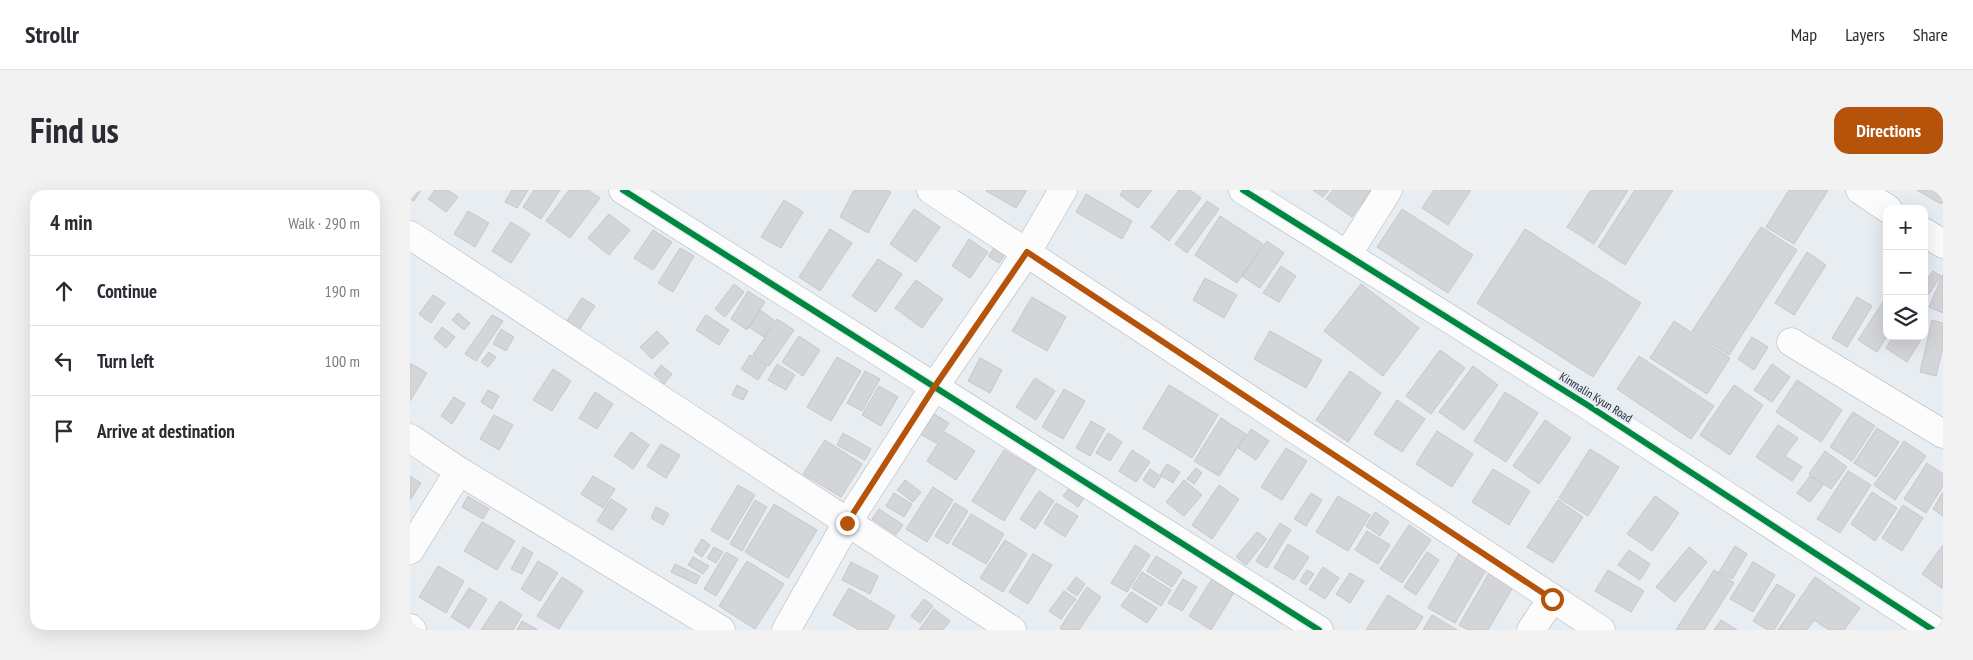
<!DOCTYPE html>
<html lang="en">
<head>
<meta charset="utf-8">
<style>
	body { margin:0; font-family:"PT Sans Narrow",sans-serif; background:#f2f2f3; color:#2b2b33 }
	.controls { position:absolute; right:15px; top:15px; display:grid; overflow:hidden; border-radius:10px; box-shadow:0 5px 20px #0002 }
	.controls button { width:45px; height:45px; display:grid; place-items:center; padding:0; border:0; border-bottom:1px solid #e1e1e2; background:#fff; color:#2b2b33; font:25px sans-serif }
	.stop { position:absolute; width:15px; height:15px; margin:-11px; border:4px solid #b45309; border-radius:50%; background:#fff }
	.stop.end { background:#b45309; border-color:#fff; box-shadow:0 1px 5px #0008 }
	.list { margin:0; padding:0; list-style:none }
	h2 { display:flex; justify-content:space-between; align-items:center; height:65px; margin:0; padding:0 20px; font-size:21px }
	h2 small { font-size:16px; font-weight:400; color:#7c7c81 }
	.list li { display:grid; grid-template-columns:32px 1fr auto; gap:15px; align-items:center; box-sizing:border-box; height:70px; padding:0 20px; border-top:1px solid #e1e1e2 }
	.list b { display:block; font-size:19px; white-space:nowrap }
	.list em { font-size:16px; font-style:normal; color:#7c7c81 }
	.icon { flex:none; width:28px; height:28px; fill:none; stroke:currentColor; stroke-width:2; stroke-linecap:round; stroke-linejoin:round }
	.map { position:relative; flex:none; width:1533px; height:440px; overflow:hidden; border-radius:15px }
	header { display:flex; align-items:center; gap:30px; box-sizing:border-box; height:70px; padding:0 25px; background:#fff; border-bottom:1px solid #e1e1e2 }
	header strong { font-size:24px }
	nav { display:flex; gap:28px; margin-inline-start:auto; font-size:18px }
	.intro { display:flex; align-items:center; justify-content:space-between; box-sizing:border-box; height:120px; padding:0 30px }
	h1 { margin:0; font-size:35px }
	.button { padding:12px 22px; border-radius:15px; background:#b45309; color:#fff; font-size:18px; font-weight:700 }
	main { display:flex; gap:30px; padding:0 30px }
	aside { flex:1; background:#fff; border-radius:15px; box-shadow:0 5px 20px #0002 }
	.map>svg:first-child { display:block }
</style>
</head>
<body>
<header>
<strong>Strollr</strong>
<nav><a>Map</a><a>Layers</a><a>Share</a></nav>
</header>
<div class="intro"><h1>Find us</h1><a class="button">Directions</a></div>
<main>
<aside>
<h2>4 min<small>Walk · 290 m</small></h2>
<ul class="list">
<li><svg class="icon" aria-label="ahead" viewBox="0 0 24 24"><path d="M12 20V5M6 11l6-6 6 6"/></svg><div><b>Continue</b></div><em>190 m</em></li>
<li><svg class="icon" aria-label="left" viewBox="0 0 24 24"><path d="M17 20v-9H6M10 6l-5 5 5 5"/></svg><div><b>Turn left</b></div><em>100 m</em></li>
<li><svg class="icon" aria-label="arrive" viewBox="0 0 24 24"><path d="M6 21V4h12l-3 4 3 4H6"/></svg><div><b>Arrive at destination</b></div></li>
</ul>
</aside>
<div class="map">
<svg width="1533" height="440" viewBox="0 0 1533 440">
	<rect width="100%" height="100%" fill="#e8edf2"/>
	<path fill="#d3d5d9" stroke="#c5c7cb" d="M0 0H11L4 11 0 9Z
		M25 0H38L48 7 36 22 18 9Z
		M102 0H118L107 18 95 12Z
		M124 0H150L131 29 113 17Z
		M159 0H178L190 8 160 48 136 31Z
		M444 0H477L481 2 458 43 430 27Z
		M577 0H617L606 18 576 1Z
		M713 0H742L728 18 710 5Z
		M769 0H780L791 8 759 51 741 37Z
		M903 0H919L913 7Z
		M923 0H961L942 27 916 9Z
		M1024 0H1061L1038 35 1012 18Z
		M1181 0H1218L1184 54 1157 37Z
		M1225 0H1263L1215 75 1188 57Z
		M1379 0H1418L1384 54 1356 37Z
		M1507 0H1533V12L1531 14Z
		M676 4 722 31 712 49 666 22Z
		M374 10 393 22 371 58 351 47Z
		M797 11 809 19 777 63 765 54Z
		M504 19 530 37 506 72 480 54Z
		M992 19 1063 65 1038 103 967 57Z
		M58 21 79 33 65 57 44 44Z
		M199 24 220 40 199 65 178 48Z
		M810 26 853 54 827 93 785 65Z
		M101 32 120 44 101 73 82 61Z
		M1351 37 1387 60 1319 165 1282 141Z
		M420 39 442 53 410 101 389 87Z
		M1115 39 1231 113 1183 187 1067 113Z
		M243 40 262 52 243 80 224 68Z
		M559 49 578 62 560 88 542 76Z
		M857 51 874 63 850 98 832 86Z
		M587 54 597 62 589 73 578 66Z
		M270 58 284 66 263 102 248 93Z
		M1397 62 1416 75 1384 125 1365 113Z
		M468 69 492 84 466 122 442 106Z
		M871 76 886 86 869 112 853 103Z
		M1523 81 1531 86 1519 104 1514 100V93Z
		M1533 84V123L1519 117Z
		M795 88 827 105 814 128 783 110Z
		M506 90 533 109 512 138 485 118Z
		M324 94 334 102 315 127 305 119Z
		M951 94 1009 138 973 186 914 141Z
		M338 101 355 112 337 140 321 129Z
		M23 105 35 113 21 133 9 124Z
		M622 107 656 127 637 161 602 141Z
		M1447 107 1462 116 1437 157 1422 148Z
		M172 108 185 116 169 140 156 132Z
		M1475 109 1477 110V146L1467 162 1448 150Z
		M350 120 364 130 354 147 339 137Z
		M48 123 60 133 54 140 42 130Z
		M82 125 93 131 66 171 55 164Z
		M296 125 319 140 309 155 286 140Z
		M367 129 384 140 359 176 343 165Z
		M1522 130 1533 133V157L1526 186 1510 182Z
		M1264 131 1320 168 1297 204 1240 168Z
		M32 137 45 147 36 158 24 148Z
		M91 139 104 147 96 161 83 154Z
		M247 141 259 153 242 169 230 157Z
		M860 141 912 170 896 198 844 169Z
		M389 146 410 160 393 186 372 172Z
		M1483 146H1513L1497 172 1476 158Z
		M1342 147 1358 157 1344 180 1328 169Z
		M1030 160 1055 178 1021 224 996 206Z
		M79 162 86 167 78 177 71 172Z
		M340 165 357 176 348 190 331 179Z
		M1229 166 1304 216 1281 249 1207 199Z
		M427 167 451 181 421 231 397 217Z
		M570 168 592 180 580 203 558 191Z
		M0 173 17 183 0 211Z
		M367 174 385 185 376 200 358 190Z
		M1362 174 1380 187 1362 212 1344 200Z
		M251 175 262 184 254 194 244 184Z
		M1063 176 1088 195 1054 240 1029 222Z
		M143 179 161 191 142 221 123 210Z
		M455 181 470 189 452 221 437 213Z
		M940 181 971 203 938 252 906 230Z
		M625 188 645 201 626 230 606 217Z
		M1387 190 1432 220 1411 252 1366 222Z
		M327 195 338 201 333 210 322 205Z
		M759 195 808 225 782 268 733 238Z
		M1324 195 1353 215 1320 265 1290 245Z
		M469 196 488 207 471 236 452 225Z
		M654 199 675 211 653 249 632 237Z
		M78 200 89 206 82 219 71 212Z
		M185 202 203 214 187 239 169 228Z
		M1095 202 1128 223 1096 272 1064 251Z
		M44 207 55 214 42 234 31 226Z
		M987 210 1015 229 992 262 964 244Z
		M517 220 539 233 526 253 505 241Z
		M1443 222 1465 236 1442 271 1420 257Z
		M84 225 103 235 89 260 70 249Z
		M811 228 836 244 809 286 784 271Z
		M1135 230 1161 248 1129 294 1103 276Z
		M681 231 695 239 680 266 666 258Z
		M1368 235 1388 248 1375 266 1392 277 1382 291 1346 267Z
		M1467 238 1489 252 1466 287 1444 273Z
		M841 239 859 251 846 270 828 258Z
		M1027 241 1063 264 1042 297 1006 274Z
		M221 242 239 255 223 279 204 266Z
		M535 242 565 261 546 290 517 271Z
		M433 243 461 259 455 270 427 255Z
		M698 243 712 252 700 271 686 263Z
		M415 250 452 274 431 307 393 284Z
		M1494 251 1516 266 1485 310 1464 295Z
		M251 254 270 265 256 288 237 276Z
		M876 258 897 271 872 310 851 297Z
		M1180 259 1209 277 1178 326 1149 308Z
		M594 260 626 279 594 331 562 311Z
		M722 260 740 272 726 292 709 281Z
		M1415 261 1437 277 1421 299 1399 284Z
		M1517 273 1533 284V296L1516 323 1494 309Z
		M757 274 770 282 763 293 750 285Z
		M786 278 792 283 784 294 777 289Z
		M740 279 751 287 744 298 733 290Z
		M1083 279 1120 301 1099 335 1062 312Z
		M1438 281 1461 295 1430 343 1407 329Z
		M0 286 11 293 0 310Z
		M183 286 205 299 193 318 171 304Z
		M1400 286 1413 295 1400 312 1387 303Z
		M495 290 511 302 503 312 487 300Z
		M774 290 792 305 774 326 756 312Z
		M664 292 678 302 668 317 653 306Z
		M328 295 345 305 318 350 301 340Z
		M809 295 829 309 802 349 782 335Z
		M523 297 543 310 517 352 496 339Z
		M629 301 644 311 625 339 610 329Z
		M1462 302 1487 318 1465 351 1441 334Z
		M1533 302V326L1523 319Z
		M484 303 502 314 494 327 476 316Z
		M901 303 912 310 896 336 884 329Z
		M58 306 79 319 73 329 52 317Z
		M928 306 960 325 938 361 906 342Z
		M1245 306 1269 323 1242 361 1217 344Z
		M201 309 217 319 202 340 187 331Z
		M345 310 357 317 332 361 320 354Z
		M1148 310 1173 327 1143 373 1117 357Z
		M545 313 558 321 538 354 525 346Z
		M646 313 668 326 655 347 634 333Z
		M364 314 407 340 378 388 335 362Z
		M1493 315 1513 328 1492 361 1472 348Z
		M246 317 259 324 253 335 241 328Z
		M469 319 493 335 486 345 462 329Z
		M965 322 979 332 970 346 956 336Z
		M561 324 594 344 576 374 542 354Z
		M72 332 105 351 87 380 54 361Z
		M870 333 881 340 857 378 846 371Z
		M999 335 1021 350 992 393 970 379Z
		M957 341 980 355 968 374 945 360Z
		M847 342 857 349 836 375 826 367Z
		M292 349 300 355 292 367 284 361Z
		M595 350 617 364 593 402 570 388Z
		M878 354 899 367 884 390 864 378Z
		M725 355 740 365 717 402 701 393Z
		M1533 355V397L1532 398 1512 384Z
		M1325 356 1337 364 1322 389 1309 382Z
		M113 357 123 363 112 384 101 379Z
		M304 357 313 362 306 373 297 368Z
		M1279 357 1297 372 1265 412 1246 397Z
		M1219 360 1240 374 1230 390 1208 375Z
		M316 362 328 369 306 406 294 399Z
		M1017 362 1029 370 1006 405 994 397Z
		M1050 362 1077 378 1045 433 1018 418Z
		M623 364 642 375 618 414 599 402Z
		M746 366 772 382 762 397 737 381Z
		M283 367 299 376 293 384 278 375Z
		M128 371 148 383 130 411 111 399Z
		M337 371 374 394 345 439 309 416Z
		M441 372 468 386 460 404 432 390Z
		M1343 372 1365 385 1343 422 1320 409Z
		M265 374 290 386 286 394 261 382Z
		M28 376 54 391 36 423 9 407Z
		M913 377 929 388 915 409 899 399Z
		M897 380 904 384 896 395 890 391Z
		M1198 380 1234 401 1221 422 1185 401Z
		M1304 380 1324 393 1294 440H1266Z
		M732 382 761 400 751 416 722 398Z
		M940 383 954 391 940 413 926 404Z
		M1079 383 1103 397 1078 440H1058L1049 435Z
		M152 387 173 401 149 439 127 426Z
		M666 387 675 394 667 406 657 399Z
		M803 387 825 401 801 440 779 426Z
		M1405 387 1450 418 1434 440H1419L1404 430 1397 440H1368Z
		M773 389 787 397 772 421 758 413Z
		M1367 394 1385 405 1364 440H1358L1343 431Z
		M677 397 691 407 669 440H652L650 438Z
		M59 398 77 409 59 438 41 427Z
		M439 398 485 426 477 440H449L423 425Z
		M654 401 666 409 651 429 639 421Z
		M721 402 747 418 737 433 711 416Z
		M978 405 1013 427 1005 440H956Z
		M514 409 523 416 510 433 501 426Z
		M90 411 112 425 103 440H71Z
		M524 419 540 431 533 440H509Z
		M1022 425 1047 440H1013Z
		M1311 430 1327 440H1304Z
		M112 431 128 440H107Z"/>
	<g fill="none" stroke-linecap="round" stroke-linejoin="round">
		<g stroke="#b0b4b8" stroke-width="29">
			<path id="minor" d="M213 0 909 440
				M521 0 1191 440
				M833 0 1179 216 1523 440
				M1450 0 1478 19
				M1514 42 1533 54
				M0 45 602 440
				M938 64 978 0
				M1381 152 1533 244
				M0 248 49 281 311 440
				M0 360 49 281
				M0 438 2 440
				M376 440 437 333 525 196 617 62 653 0
				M1121 440 1142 409"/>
		</g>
		<use href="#minor" stroke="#fcfcfd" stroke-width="28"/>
		<g stroke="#e4ecf6" stroke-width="9">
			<path id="cycleway" d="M213 0 909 440
				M833 0 1179 216 1523 440"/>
		</g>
		<use href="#cycleway" stroke="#00873e" stroke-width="6"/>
	</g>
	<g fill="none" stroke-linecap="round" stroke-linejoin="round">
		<path stroke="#b45309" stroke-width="6" d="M437 333 525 196 617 62 1142 409"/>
	</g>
	<g text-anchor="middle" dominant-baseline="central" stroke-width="4.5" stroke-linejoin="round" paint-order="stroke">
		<g font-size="12" fill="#1f2125" stroke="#e4ecf6">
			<text transform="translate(1186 207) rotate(32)">Kinmalin Kyun Road</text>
		</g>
	</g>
</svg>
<div class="controls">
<button>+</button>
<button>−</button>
<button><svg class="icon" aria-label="layers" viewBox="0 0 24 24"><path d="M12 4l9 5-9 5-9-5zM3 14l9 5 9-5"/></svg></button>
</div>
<div class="stop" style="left:1142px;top:409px"></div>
<div class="stop end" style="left:437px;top:333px"></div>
</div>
</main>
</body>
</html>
